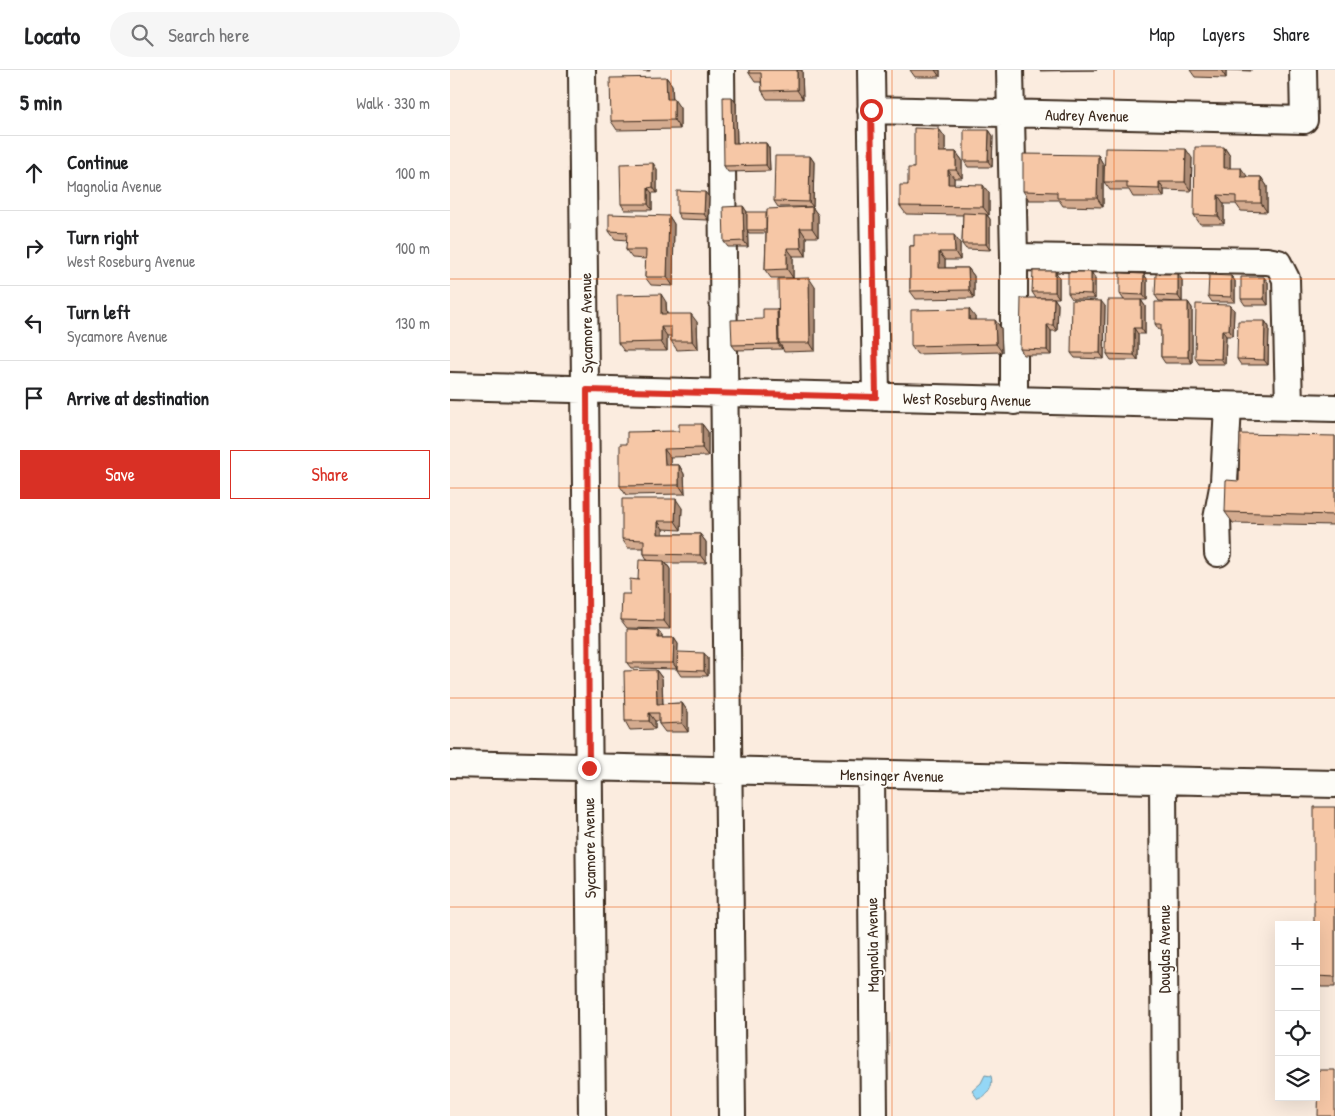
<!DOCTYPE html>
<html lang="en">
<head>
<meta charset="utf-8">
<style>
	body { margin:0; font-family:"Patrick Hand",sans-serif; background:#f6f6f6; color:#202124 }
	.controls { position:absolute; right:15px; bottom:15px; display:grid; overflow:hidden; border-radius:0px; box-shadow:0 5px 20px #0002 }
	.controls button { width:45px; height:45px; display:grid; place-items:center; padding:0; border:0; border-bottom:1px solid #e0e0e0; background:#fff; color:#202124; font:25px sans-serif }
	.stop { position:absolute; width:15px; height:15px; margin:-11px; border:4px solid #d93025; border-radius:50%; background:#fff }
	.stop.end { background:#d93025; border-color:#fff; box-shadow:0 1px 5px #0008 }
	.list { margin:0; padding:0; list-style:none }
	h2 { display:flex; justify-content:space-between; align-items:center; height:65px; margin:0; padding:0 20px; font-size:21px }
	h2 small { font-size:16px; font-weight:400; color:#757577 }
	.list li { display:grid; grid-template-columns:32px 1fr auto; gap:15px; align-items:center; box-sizing:border-box; height:75px; padding:0 20px; border-top:1px solid #e0e0e0 }
	.list b { display:block; font-size:19px; white-space:nowrap }
	.list p { margin:0; font-size:16px; white-space:nowrap; color:#757577 }
	.list em { font-size:16px; font-style:normal; color:#757577 }
	.actions { display:flex; gap:10px; padding:15px 20px }
	.actions a { flex:1; padding:11px 0; border:1px solid #d93025; border-radius:0px; text-align:center; font-size:18px; color:#d93025 }
	.actions .main { background:#d93025; color:#fff }
	.icon { flex:none; width:28px; height:28px; fill:none; stroke:currentColor; stroke-width:2; stroke-linecap:round; stroke-linejoin:round }
	.map { position:relative; flex:none; width:885px; height:1046px; overflow:hidden }
	header { display:flex; align-items:center; gap:30px; box-sizing:border-box; height:70px; padding:0 25px; background:#fff; border-bottom:1px solid #e0e0e0 }
	header strong { font-size:24px }
	nav { display:flex; gap:28px; margin-inline-start:auto; font-size:18px }
	.search { width:350px; height:45px; background:#f6f6f6; display:flex; align-items:center; gap:12px; box-sizing:border-box; padding:0 18px; border-radius:28px; color:#757577; font-size:19px }
	main { display:flex }
	aside { flex:1; background:#fff }
	.map>svg:first-child { display:block }
</style>
</head>
<body>
<header>
<strong>Locato</strong>
<div class="search"><svg class="icon" aria-label="search" viewBox="0 0 24 24"><circle cx="10" cy="10" r="6"/><path d="M15 15l6 6"/></svg>Search here</div>
<nav><a>Map</a><a>Layers</a><a>Share</a></nav>
</header>
<main>
<aside>
<h2>5 min<small>Walk · 330 m</small></h2>
<ul class="list">
<li><svg class="icon" aria-label="ahead" viewBox="0 0 24 24"><path d="M12 20V5M6 11l6-6 6 6"/></svg><div><b>Continue</b><p>Magnolia Avenue</p></div><em>100 m</em></li>
<li><svg class="icon" aria-label="right" viewBox="0 0 24 24"><path d="M7 20v-9h11M14 6l5 5-5 5"/></svg><div><b>Turn right</b><p>West Roseburg Avenue</p></div><em>100 m</em></li>
<li><svg class="icon" aria-label="left" viewBox="0 0 24 24"><path d="M17 20v-9H6M10 6l-5 5 5 5"/></svg><div><b>Turn left</b><p>Sycamore Avenue</p></div><em>130 m</em></li>
<li><svg class="icon" aria-label="arrive" viewBox="0 0 24 24"><path d="M6 21V4h12l-3 4 3 4H6"/></svg><div><b>Arrive at destination</b></div></li>
</ul>
<div class="actions"><a class="main">Save</a><a>Share</a></div>
</aside>
<div class="map">
<svg width="885" height="1046" viewBox="0 0 885 1046">
	<rect width="100%" height="100%" fill="#fbecdf"/>
	<filter id="ink" filterUnits="userSpaceOnUse"><feTurbulence type="fractalNoise" baseFrequency=".02" numOctaves="2"/><feDisplacementMap in="SourceGraphic" scale="10" xChannelSelector="R" yChannelSelector="G"/><feConvolveMatrix kernelMatrix="1 2 1 2 8 2 1 2 1" color-interpolation-filters="sRGB"/></filter>
	<g filter="url(#ink)">
		<path fill="#94d7f6" stroke="#7092a0" d="M535 1005 541 1006C544 1016 538 1026 528 1029L522 1021 531 1013Z"/>
		<g fill="none" stroke-linecap="round" stroke-linejoin="round">
			<g stroke="#3b2a1e" stroke-width="30">
				<path id="minor" d="M132 0 142 1046
					M271 0 282 1046
					M421 0 426 327
					M560 0 564 187V331
					M421 40 854 50 853 0
					M564 187 817 191 828 193 836 209 839 337
					M0 316 885 338
					M768 483 767 449 774 412 778 336
					M0 694 885 714
					M421 704 424 1046
					M713 712 715 1046"/>
			</g>
			<use href="#minor" stroke="#fdfcf7" stroke-width="26"/>
		</g>
		<path fill="#d4ab8f" stroke="#3b2a1e" d="M170 0H200V1Z
			M299 0H352L353 29H317L312 21 311 12H305L299 3Z
			M460 0H490V7H465Z
			M589 0H647L590 1Z
			M740 0H801V1L776 0V8L745 7Z
			M216 7 222 15 223 29 230 38V59L167 60 161 51Z
			M286 33 287 73H316L319 78 320 101 278 102 274 96Z
			M489 59 495 67V82H506L512 90V108H504V115L539 123V145H537L540 149V180L516 179 512 174 513 145 456 144 450 136 464 98Z
			M539 60 543 66 542 97H518L514 91Z
			M774 77 780 86V98L797 106V107H811L817 116V142L791 141 786 134H774V154H750L744 145Z
			M648 85 653 94V137L613 136 609 130H579L573 121Z
			M360 86 364 92 363 137H362L368 145V167H356V186H343V208H321L315 200 316 163H299L297 160 316 142 361 137H328L324 131Z
			M742 88 741 121 714 120V127H683L679 120H660L654 112Z
			M207 99V123H202V140H175L171 134Z
			M259 127 258 150 231 149 227 143Z
			M293 136 297 142 298 177H278L274 172Z
			M219 146 224 154 223 216 201 215 195 207 196 189 182 188 176 180 177 170 165 169 159 161Z
			M510 173V190H495V198H518L524 206V228L466 229 460 221V176Z
			M605 201 609 207V228H586L582 222Z
			M641 202 645 208V229H622L618 223Z
			M694 204 697 209V230H691L695 236V264H688V290H661L657 284 674 230 670 224Z
			M781 206 785 211V232H762L758 226Z
			M732 210V232L709 231 705 225Z
			M818 212V235H795L791 229Z
			M365 217V281L334 282 332 277V279L286 280 282 275 313 249 327 239 328 240Z
			M604 228 608 234 607 261H601V285H574L570 279Z
			M216 232 217 244 247 252 248 279 227 280 221 271V266H217V281H174L168 273Z
			M738 232 742 238V293H715L711 287V260H709L705 254Z
			M780 235 784 240 783 266H776L775 294H749L745 288Z
			M655 236 654 289 625 288 621 283Z
			M525 247V250L551 258 552 282 467 284 461 276Z
			M815 251 819 257 818 295H791L787 289Z
			M252 354 258 362V386L220 387V395H229L234 404 235 424 176 425 170 416 177 374 229 361Z
			M885 366V455L783 453 775 442 789 411Z
			M232 438 231 460 213 459V464H250L256 472V493H216L220 499V559L177 558 171 550 180 524 198 491 194 484V478H178L172 469Z
			M212 565V568H224L228 574 227 599 181 598 177 593Z
			M258 588V606H231L227 600Z
			M206 600 212 608 213 634 232 633 238 642V662H215L209 654V651H205V659L180 660 175 651Z
			M885 737V917H871L866 910V855Z"/>
		<path fill="#ac8b74" stroke="#3b2a1e" d="M347 0H352L353 29 347 20Z
			M485 0H490V7Z
			M771 0H776V8Z
			M216 7 222 15 223 38 217 29Z
			M282 27 286 33 287 79 283 73Z
			M224 29 230 38V59L224 50Z
			M489 59 495 67V90L489 82Z
			M539 60 543 66 542 97 538 91Z
			M316 73 319 78 320 101 316 95Z
			M774 77 780 86V106L774 98Z
			M736 79 742 88 741 121 735 112Z
			M506 82 512 90V108L506 100Z
			M648 85 653 94V137L647 128Z
			M360 86 364 92 363 137 359 132Z
			M203 93 207 99V123L203 117Z
			M791 98 797 106V115L791 107Z
			M498 100 504 108V123L498 114Z
			M811 107 817 116V142L811 133Z
			M709 112 714 120V127L709 119Z
			M533 115 539 123V145L533 137Z
			M198 118 202 123V140L198 134Z
			M255 122 259 127 258 150 254 144Z
			M768 125 774 134V154L768 146Z
			M293 136 297 142 298 177 294 171Z
			M362 137 368 145V167L362 158Z
			M536 144 540 149V180L536 174Z
			M219 146 224 154 223 216 217 207Z
			M350 158 356 167V186L351 178Z
			M504 165 510 173V190L505 182Z
			M337 178 343 186V208L337 199Z
			M489 182 495 190V206L489 198Z
			M518 198 524 206V228L519 220Z
			M605 201 609 207V228L605 222Z
			M641 202 645 208V229L641 224Z
			M694 204 697 209V230L693 225Z
			M728 204 732 210V232L728 226Z
			M781 206 785 211V232L781 227Z
			M814 207 818 212V235L814 229Z
			M359 208 365 217V281L360 273Z
			M211 224 216 232 217 253 211 244Z
			M604 228 608 234 607 261 603 255Z
			M691 230 695 236V264L691 258Z
			M651 231 655 236 654 289 650 283Z
			M738 232 742 238V293L738 287Z
			M780 235 784 240 783 266 779 260Z
			M327 239 331 245 329 273 332 277V279L328 274Z
			M519 239 525 247V259L519 250Z
			M241 244 247 252 248 279 242 271Z
			M545 250 551 258 552 282 546 274Z
			M815 251 819 257 818 295 814 290Z
			M597 255 601 261V285L597 280Z
			M211 257 217 266V281L211 272Z
			M684 258 688 264V290L684 285Z
			M772 260 776 266 775 294 771 289Z
			M252 354 258 362V386L252 378Z
			M214 379 220 387V404L215 395Z
			M229 395 234 404 235 424 229 415Z
			M226 429 232 438 231 460 225 451Z
			M208 451 213 459V472L208 464Z
			M250 464 256 472V493L250 485Z
			M214 491 220 499V559L214 551Z
			M208 560 212 565V573L208 568Z
			M224 568 228 574 227 599 223 593Z
			M254 583 258 588V606L254 601Z
			M206 600 212 608 213 642 207 634Z
			M232 633 238 642V662L232 653Z
			M199 643 205 651V659L199 651Z"/>
		<path fill="#f6c7a6" stroke="#3b2a1e" d="M299 0H347V20L312 21 311 3H299Z
			M216 7 217 29H224V50L161 51 160 8Z
			M273 27H282L283 73H316V95L274 96Z
			M464 58 489 59V82H506V100H498V114L533 115V137L450 136V115H458V98H464Z
			M514 60H539L538 91H514Z
			M745 77H774V98H791V107H811V133H786V126L768 125V146L744 145Z
			M655 78 736 79 735 112H709V119L677 118V112H654Z
			M573 84 648 85 647 128H607V122L573 121Z
			M325 86H360L359 132 324 131Z
			M203 93V117L198 118V134H171L170 94Z
			M227 121 255 122 254 144 227 143Z
			M293 136 294 171 274 172 273 137Z
			M362 137V158H350L351 178H337V199L315 200 317 139Z
			M297 142H316V160H297Z
			M513 143 536 144V174H512Z
			M159 144 219 146 217 207H195L196 180H176L177 162 159 161Z
			M464 165H504L505 182H489V198H518L519 220 460 221V176H464Z
			M583 201H605V222H582Z
			M618 202H641V224L618 223Z
			M670 203 694 204 693 225 670 224Z
			M706 204H728V226L705 225Z
			M759 205 781 206V227L758 226Z
			M791 207H814V229H791Z
			M359 208 360 273H329L328 209Z
			M211 224V244H241L242 271H221V257H211V272L168 273 167 225Z
			M571 228H604L603 255H597V280L570 279Z
			M622 230 651 231 650 283H621Z
			M658 230H691V258H684V285L657 284Z
			M705 232H738V287H711V254H705Z
			M746 234 780 235 779 260H772L771 289 745 288Z
			M313 239H327L328 274 282 275 281 250 313 249Z
			M519 239V250H545L546 274 461 276V240Z
			M788 251H815L814 290 787 289Z
			M229 354H252V378L214 379 215 395H229V415L170 416V374H177V362L229 361Z
			M790 364 885 366V445L775 442 776 410 789 411Z
			M172 429H226L225 451H208V464H250V485L194 484V470L172 469Z
			M189 490 214 491V551L171 550 172 524H180V509L188 510Z
			M177 559 208 560V568H224L223 593H177Z
			M228 582 254 583V601L227 600Z
			M206 600 207 634 232 633V653L209 654V643H199V651H175L174 601Z
			M864 737H885V907L866 906V855H864Z
			M869 1000H885V1046H868Z"/>
	</g>
	<g fill="none" stroke-linecap="round" stroke-linejoin="round" filter="url(#ink)">
		<path stroke="#d93025" stroke-width="6" d="M139 698 137 320 426 327 421 40"/>
	</g>
	<path fill="none" stroke="#e8590c" stroke-width="1" stroke-opacity="0.55" d="M221 0V1046M442 0V1046M664 0V1046M0 209H885M0 418H885M0 628H885M0 837H885"/>
	<g text-anchor="middle" dominant-baseline="central" stroke-width="4" stroke-linejoin="round" paint-order="stroke">
		<g font-size="16" fill="#3b2a1e" stroke="#fdfcf7">
			<text transform="translate(637 45) rotate(1)">Audrey Avenue</text>
			<text transform="translate(136 253) rotate(-91)">Sycamore Avenue</text>
			<text transform="translate(517 329) rotate(1)">West Roseburg Avenue</text>
			<text transform="translate(442 705) rotate(1)">Mensinger Avenue</text>
			<text transform="translate(139 778) rotate(-91)">Sycamore Avenue</text>
			<text transform="translate(422 875) rotate(-91)">Magnolia Avenue</text>
			<text transform="translate(714 879) rotate(-90)">Douglas Avenue</text>
		</g>
	</g>
</svg>
<div class="controls">
<button>+</button>
<button>−</button>
<button><svg class="icon" aria-label="locate" viewBox="0 0 24 24"><circle cx="12" cy="12" r="6"/><path d="M12 2v4M12 18v4M2 12h4M18 12h4"/></svg></button>
<button><svg class="icon" aria-label="layers" viewBox="0 0 24 24"><path d="M12 4l9 5-9 5-9-5zM3 14l9 5 9-5"/></svg></button>
</div>
<div class="stop" style="left:421px;top:40px"></div>
<div class="stop end" style="left:139px;top:698px"></div>
</div>
</main>
</body>
</html>
